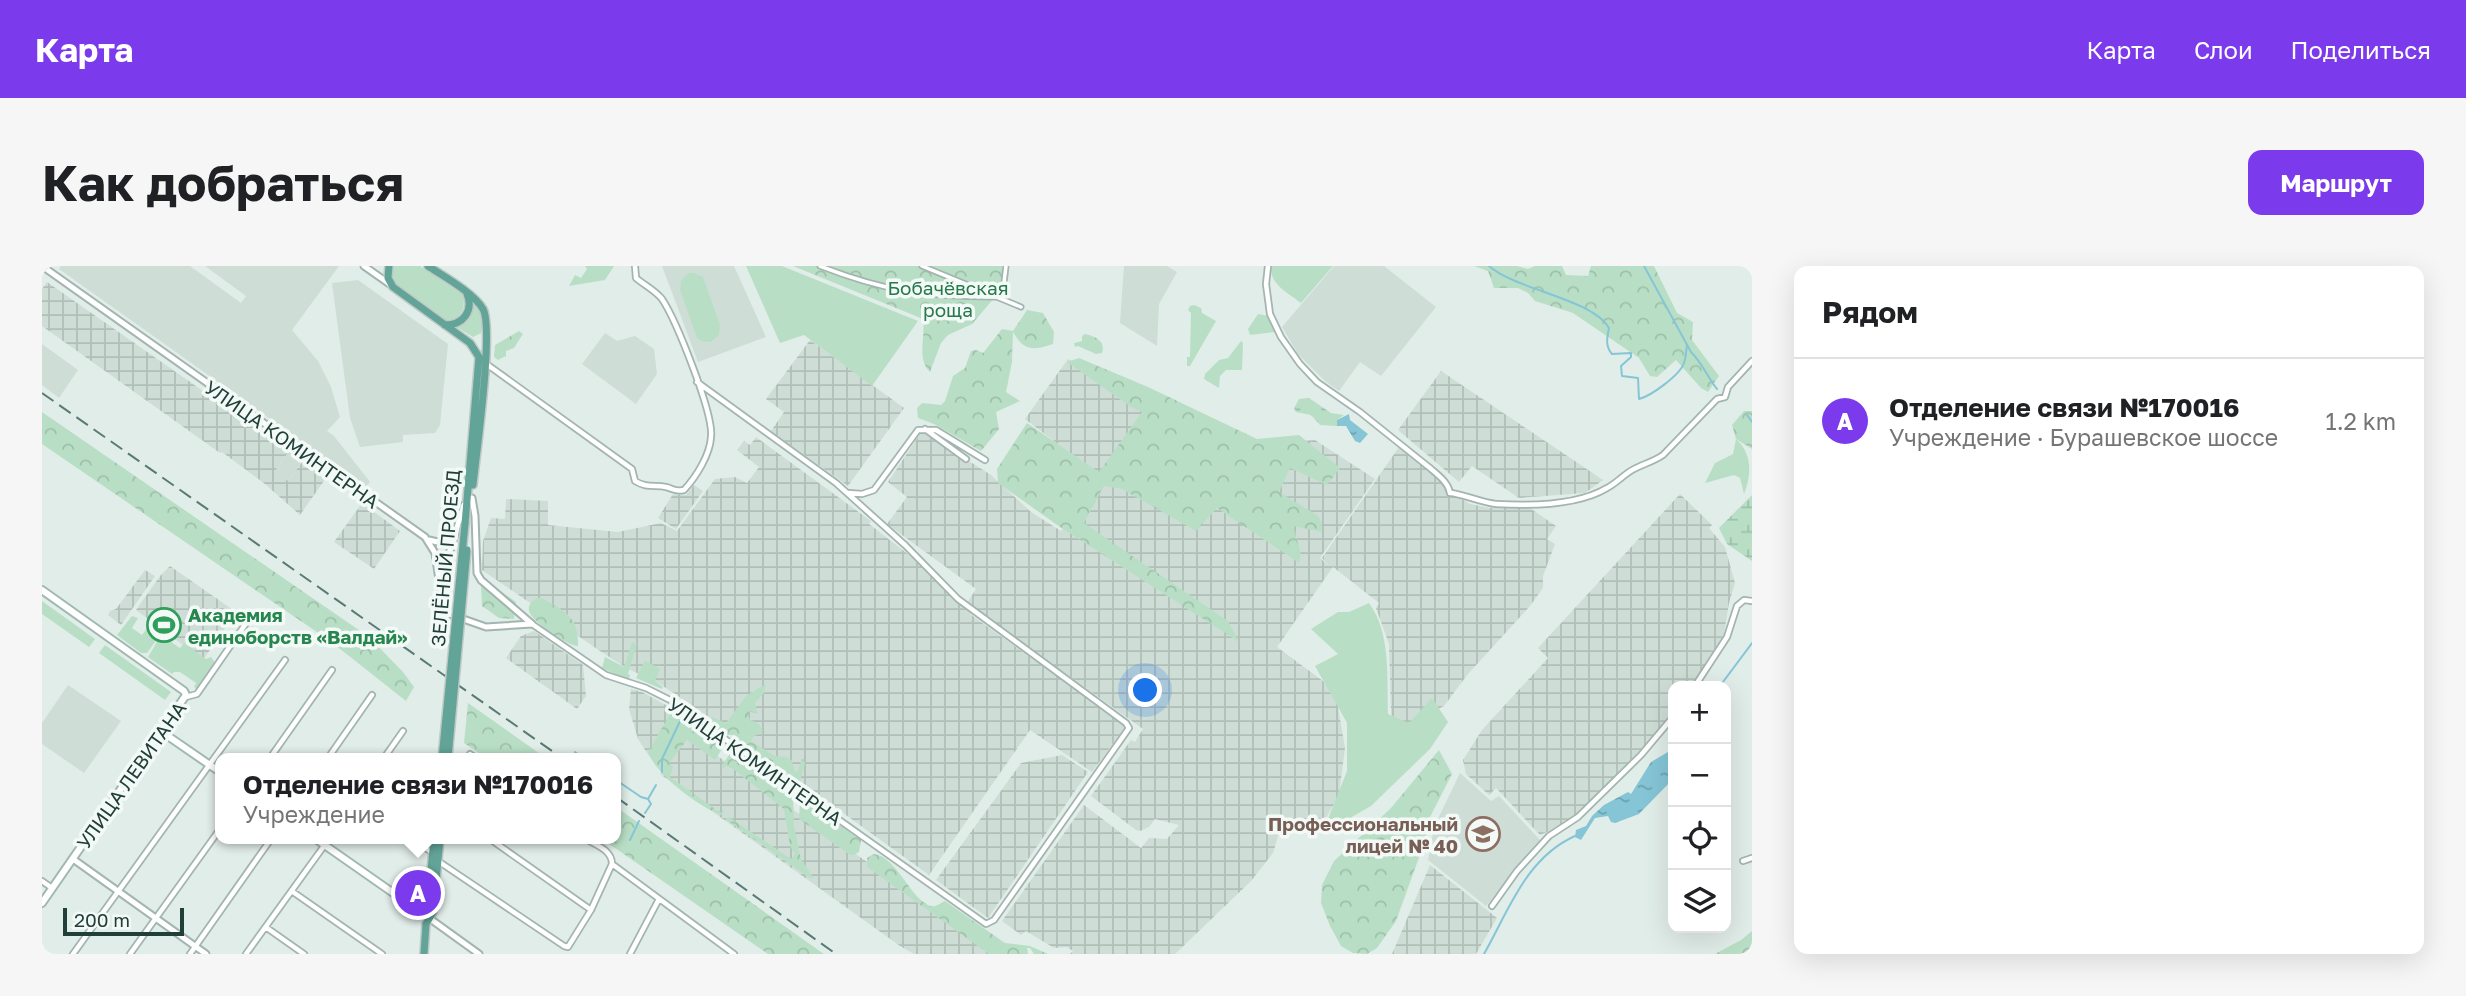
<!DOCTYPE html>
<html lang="ru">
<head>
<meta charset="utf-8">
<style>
	body { margin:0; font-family:"Golos Text",sans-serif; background:#f6f6f6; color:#202124 }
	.controls { position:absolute; right:21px; bottom:21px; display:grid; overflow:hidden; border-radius:14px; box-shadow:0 7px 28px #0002 }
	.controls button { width:63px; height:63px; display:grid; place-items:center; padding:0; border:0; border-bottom:2px solid #e0e0e0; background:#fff; color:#202124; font:35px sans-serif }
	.scale { position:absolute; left:21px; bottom:18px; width:121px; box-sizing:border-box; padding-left:7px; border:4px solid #203f38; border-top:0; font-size:19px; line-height:24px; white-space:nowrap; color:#203f38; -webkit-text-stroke:5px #f2f9f6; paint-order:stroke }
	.you { position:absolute; left:1104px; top:425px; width:24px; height:24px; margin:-18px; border:5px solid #fff; border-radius:50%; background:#1a73e8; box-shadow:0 0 0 10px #1a73e833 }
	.badge { display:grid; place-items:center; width:46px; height:46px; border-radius:50%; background:#7c3aed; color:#fff; font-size:23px; font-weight:700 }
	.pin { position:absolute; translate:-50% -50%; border:4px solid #fff; box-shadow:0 2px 7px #0006 }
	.popup { position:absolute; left:173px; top:487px; width:406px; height:91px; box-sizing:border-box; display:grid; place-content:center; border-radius:14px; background:#fff; filter:drop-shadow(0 2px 5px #0005); font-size:23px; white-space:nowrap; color:#757577 }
	.popup b { font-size:26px; color:#202124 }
	.popup::after { content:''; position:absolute; left:50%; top:100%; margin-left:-14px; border:14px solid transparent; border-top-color:#fff }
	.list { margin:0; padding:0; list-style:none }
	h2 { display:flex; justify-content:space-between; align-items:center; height:91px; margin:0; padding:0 28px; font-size:30px }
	h2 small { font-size:23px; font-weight:400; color:#757577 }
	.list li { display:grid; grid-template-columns:46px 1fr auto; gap:21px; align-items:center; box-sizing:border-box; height:126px; padding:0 28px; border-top:2px solid #e0e0e0 }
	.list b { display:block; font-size:26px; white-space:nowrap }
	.list p { margin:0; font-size:23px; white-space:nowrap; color:#757577 }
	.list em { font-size:23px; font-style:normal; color:#757577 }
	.icon { flex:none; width:38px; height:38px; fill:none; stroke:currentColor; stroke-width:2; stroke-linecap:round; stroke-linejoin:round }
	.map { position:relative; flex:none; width:1710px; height:688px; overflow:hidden; border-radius:14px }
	header { display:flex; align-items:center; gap:42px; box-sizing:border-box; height:98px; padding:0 35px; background:#7c3aed; color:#fff }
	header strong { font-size:33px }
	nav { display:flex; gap:38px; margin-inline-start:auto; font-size:24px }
	.intro { display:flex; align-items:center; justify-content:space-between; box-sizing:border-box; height:168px; padding:0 42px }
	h1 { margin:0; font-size:49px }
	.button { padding:18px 32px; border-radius:14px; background:#7c3aed; color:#fff; font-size:24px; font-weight:700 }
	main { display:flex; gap:42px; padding:0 42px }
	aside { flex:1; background:#fff; border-radius:14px; box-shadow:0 7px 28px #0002 }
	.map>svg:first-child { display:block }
</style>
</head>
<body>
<header>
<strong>Карта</strong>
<nav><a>Карта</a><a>Слои</a><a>Поделиться</a></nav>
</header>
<div class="intro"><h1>Как добраться</h1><a class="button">Маршрут</a></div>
<main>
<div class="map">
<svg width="1710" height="688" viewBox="0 0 1710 688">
	<defs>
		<pattern id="industrial-grid" width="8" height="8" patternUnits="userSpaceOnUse" patternTransform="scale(1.75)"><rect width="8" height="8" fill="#cfddd7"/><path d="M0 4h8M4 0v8" fill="none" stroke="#b1bfb9"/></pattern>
		<pattern id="forest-crowns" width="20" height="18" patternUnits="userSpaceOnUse" patternTransform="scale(1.75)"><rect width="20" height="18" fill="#b8dfc5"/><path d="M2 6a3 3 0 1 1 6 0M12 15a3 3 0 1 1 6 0" fill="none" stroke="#9ec0aa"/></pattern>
		<pattern id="wetland-marsh" width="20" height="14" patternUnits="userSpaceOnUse" patternTransform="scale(1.75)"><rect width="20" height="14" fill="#b8dfc5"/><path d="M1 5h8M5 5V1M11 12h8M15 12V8" fill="none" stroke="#9ec0aa"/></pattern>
		<pattern id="water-ripples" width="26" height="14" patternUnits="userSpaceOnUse" patternTransform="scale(1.75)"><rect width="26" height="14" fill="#85c5d6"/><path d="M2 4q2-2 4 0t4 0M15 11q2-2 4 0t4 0" fill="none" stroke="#6ca1af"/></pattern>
	</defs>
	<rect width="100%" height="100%" fill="#e1ede8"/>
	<path fill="#cfddd7" d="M19 0H148L199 37 204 30 163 0H297L250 64 276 95 289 121 298 151 285 165 292 170 328 216 324 221 17 3Z
		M620 0H692L724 71 656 96Z
		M1082 0H1125L1135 6 1117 38 1115 80 1078 57Z
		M1292 0H1342L1394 41 1339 110 1318 96 1297 125 1283 115 1256 88 1240 61Z
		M316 14 406 78 398 159 393 167 361 169V176L318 181 308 152 290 17Z
		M563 67 575 75 593 70 612 83 615 108 594 138 540 98Z
		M0 78 36 104 17 132 0 119Z
		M247 185 261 195 246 215 233 205Z
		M26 419 79 455 42 507 0 478V457Z
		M1418 507 1449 535 1457 530 1498 574 1444 640 1386 594 1392 561Z"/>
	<path fill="url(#industrial-grid)" d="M5 16 247 185 233 205 246 215 261 195 284 212 258 249 223 218 180 186 178 187 0 60V23Z
		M768 74 862 142 806 220 729 165 742 146 724 133Z
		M1026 93 1103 143 1210 179 1273 174 1333 213 1278 292 1286 299 1280 292 1357 181 1383 199 1408 226 1428 238 1448 242H1488L1514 260 1505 273 1513 278 1501 310V322L1488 340 1426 408 1402 440 1365 460 1349 449 1347 378 1334 342 1337 337 1291 301 1235 381 1281 415 1295 435 1303 482 1297 529 1275 568 1239 551 1240 557 1231 587 1209 615 1133 688H1028L1031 685 1025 681 1012 682 984 665 979 669 960 655 1042 539 1099 582 1107 572 1125 573 1137 559 1113 553 1107 561 1098 565 1094 564 1049 530 1089 474 1093 476 1101 463 925 337 934 323 845 258 865 231 846 216 880 165 949 209 989 246 1019 265 1058 210 983 153Z
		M1399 105 1561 214 1543 227 1477 232 1430 200 1417 216 1356 164Z
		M714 171 829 255 827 258 871 292 932 351 1084 460 1050 506 988 464 887 609 686 464 615 416 586 403 558 385 440 304 441 275 449 252 463 253 464 233 506 235V259L576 266 619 257 635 265 673 213 693 211 705 217 717 201 695 184 702 175 708 179Z
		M652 219 661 225 634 263 616 252 631 228 644 229Z
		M1638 228 1670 259 1667 262 1683 281 1693 317 1687 337 1682 368 1650 420H1631V448L1625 457 1538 546 1522 559 1498 569 1454 522 1447 529 1424 508 1421 494 1440 464 1506 392 1496 382Z
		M320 237 358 265 332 303 292 276Z
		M128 300 194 346 161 394 94 344 118 310Z
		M103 304 113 310 79 359 66 349 68 345 74 343Z
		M492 365 541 399 544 430 535 443 464 392 479 370Z
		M589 423 600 426 633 444 607 490 596 473 587 443Z
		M646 469 955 688H872L858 680 618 508Z
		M1020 489 1046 506 946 652 894 614 979 497Z
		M1388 599 1455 652 1434 688H1350Z"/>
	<path fill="#b8dfc5" d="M352 0H378L420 28C425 42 419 55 403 54L352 17 349 10Z
		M543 0H572L563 14 527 20 533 9 539 12 545 3Z
		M704 0H740L876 55 830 120 762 69 738 77Z
		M1229 0H1291L1259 37C1246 27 1227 18 1229 0Z
		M647 7H652L661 11 678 59 677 69 669 76 659 75 655 72 638 24 639 14Z
		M430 36C440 43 442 56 439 67L431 71 413 60Z
		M1152 39 1159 42 1160 47 1174 55 1148 100H1145V91H1148L1149 47 1146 44 1148 40Z
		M1216 48 1227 50 1233 66 1208 69 1206 63Z
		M1199 75 1201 77 1200 104H1184L1178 110 1177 122 1162 113 1163 108 1177 94 1186 92Z
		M1694 173C1710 187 1710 208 1702 228L1698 212 1692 209 1663 217 1673 197 1691 188Z
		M0 335 53 373 47 381 0 348Z
		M1327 337C1349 366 1345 413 1346 448L1367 457 1390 432 1406 456 1388 483 1329 540 1280 568 1305 505V457L1273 400 1296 388 1269 363 1296 346H1307Z
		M90 350 96 352 90 362 100 369 106 361 118 369 105 387H99L75 369Z
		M119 369 138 382 142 377 164 393 169 391 174 398 156 423 152 421 154 417 138 406H132L130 408 106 391Z
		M590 376 595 378 586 408 588 409 587 413 581 412 560 402 563 391 582 401Z
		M63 379 129 426 123 434 57 387Z
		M604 395 618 403 613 415 621 421 620 423 594 412 602 396Z"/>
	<path fill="url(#forest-crowns)" d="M751 0H960L961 12 959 24 930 58 906 69 899 77 888 106C874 93 884 70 881 53Z
		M1432 0H1475L1486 3 1493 0H1520L1524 9 1546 10 1549 0H1612L1635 47 1651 56 1650 74 1677 110 1666 126 1659 122 1634 94 1615 111 1608 110 1597 92 1531 47 1493 35 1486 27 1476 22H1452L1446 5Z
		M985 44 1001 47 1012 66 1011 78C990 85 982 85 971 66L970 96 964 126 978 135 954 146 957 163 939 185 892 158 876 152 875 142 880 137 899 139 903 135 911 110 923 102 929 85 934 84 941 87 960 63 971 65Z
		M477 65 481 68 472 82 464 85V90L456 94 452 91 453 79Z
		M1043 68C1053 70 1064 75 1060 87L1054 88 1036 80 1033 81 1032 77 1040 75V70Z
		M1037 92 1106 121 1215 173 1257 169 1298 202 1285 219 1248 202 1237 226 1275 249 1279 254 1280 266 1251 260 1259 288 1257 297 1175 242 1154 265 1080 223 1062 220 1042 257 1186 355 1197 376 1018 261 956 217 955 203 985 157 1057 206 1100 146 1089 141 1025 96Z
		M1702 145H1710V183L1694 173 1690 159Z
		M0 146 327 371 361 406 372 421 364 435 288 375 0 178Z
		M447 317 474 336 472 353 457 352 440 340 439 319Z
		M495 332H500C523 345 537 351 536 380 526 380 489 355 487 345 486 338 490 335 495 332Z
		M722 419H724L722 427 713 437 716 448 707 445 706 449 708 454 716 457 722 466 712 470 709 475 733 490 745 491 750 495 753 506 756 504 760 493 762 494 763 498 757 518C748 517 745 511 738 506 722 495 701 487 694 469H682L667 457 670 451 684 457 704 430Z
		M426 437 504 492H444L422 477Z
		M631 443H635C648 454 675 465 680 483L673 494 645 474 627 497 631 501 628 511 676 545 682 544 680 549C658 542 613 508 606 486Z
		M1397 484 1410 508 1386 555 1383 575 1354 655 1335 682 1325 688 1311 687 1299 680 1288 660 1279 637 1280 619 1292 595 1349 542Z
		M689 486H697L751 528 752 561 759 593 772 613 766 611 683 553 687 551 749 593 753 588 748 580 742 543 691 503 684 500 681 502 679 501Z
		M763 535 819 574 817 586 812 589H808L757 553 758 536Z
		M574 541 782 688H726L560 573H574Z
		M832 588C856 590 873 644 893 640 897 639 900 636 903 635L963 677 988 680 1006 688H992L988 682H985L986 688H947L825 601V592Z
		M1710 665V688H1673L1699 674Z"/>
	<path fill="url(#wetland-marsh)" d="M1267 132 1289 147 1302 149 1295 154V160L1278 159 1269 149 1254 146 1252 142 1257 133Z
		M1710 229V295L1685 278 1677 262Z"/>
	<path fill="url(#water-ripples)" d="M1307 148 1308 154 1326 168 1318 177 1313 175 1304 160H1295V154Z
		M1631 483V513L1597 548 1573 557 1569 556 1566 550 1553 552 1539 574 1533 571 1534 564 1544 560 1550 550 1562 539 1586 526 1589 528 1609 496Z"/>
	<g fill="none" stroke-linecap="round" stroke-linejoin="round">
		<path stroke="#85c5d6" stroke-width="2" d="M1447 0C1474 24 1551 33 1567 62 1565 72 1563 80 1570 88L1589 87V91L1579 100 1580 110 1596 112 1597 133C1609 130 1638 109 1642 97 1644 92 1644 85 1645 79
			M1602 0 1649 86C1660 97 1665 110 1675 123
			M1705 149 1710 156
			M1678 420 1710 377
			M533 486 541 492
			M620 506V493L641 449
			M574 514 599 531 606 533
			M603 547 609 538 606 533 614 519
			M588 574 597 555
			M1442 688C1467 644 1484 592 1533 570"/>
		<g stroke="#a3b5b0" stroke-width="7">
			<path id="pedestrian" d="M778 0C842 25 884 31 953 31
				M880 0 979 41
				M960 33 964 0"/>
		</g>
		<g stroke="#a3b5b0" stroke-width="8">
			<path id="minor" d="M1226 0 1224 18 1228 48 1239 71 1258 98 1275 116 1318 146 1388 202C1396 209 1406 216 1408 227 1414 226 1441 237 1454 238 1488 240 1535 240 1565 222 1575 217 1582 208 1592 203 1601 198 1611 196 1621 189L1675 133 1683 131 1686 121 1710 95
				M443 97 590 203 593 215C604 222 612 219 624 221 632 223 633 226 642 224 654 211 668 189 669 171 672 148 634 54 620 33 613 24 602 19 594 12L593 0
				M883 163 924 193
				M807 227 820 228 832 224 876 164H894L943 194
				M490 358 564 409 604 422 628 434 944 658 952 654 1087 462 1084 457 916 333 863 279 794 217 655 116
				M1653 420 1685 371 1695 340 1702 334 1710 335
				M144 431 155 428 207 353
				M428 488 434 492
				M228 492 290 404
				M286 492 330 429
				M342 492 361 465
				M370 573 391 587
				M448 573 549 644
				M544 573C554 579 570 584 570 598L692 688
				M396 595 522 680 526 681 549 644 570 598
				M1701 595 1710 592
				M0 615 10 622
				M251 626 340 688
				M1450 640 1475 605 1507 570 1536 551 1599 489 1631 451
				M225 662 262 688
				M31 688 243 394
				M88 688 178 563
				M148 688 229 573
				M204 688 287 573
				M588 688 617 633"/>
		</g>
		<g stroke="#a3b5b0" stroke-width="9">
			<path id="tertiary" d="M0 0 383 271 393 287 400 334 410 349 444 361 490 358
				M322 0 349 19
				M430 232 433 250 435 307 439 314 490 358
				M387 274 400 277 411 273
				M398 317 422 239
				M31 593 164 688
				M387 652 437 688"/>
		</g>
		<g stroke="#9fb9b1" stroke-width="10">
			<path id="secondary" d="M0 324 142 425 144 429 0 637
				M120 466 178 506
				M274 573 387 652"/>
		</g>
		<g stroke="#c1c9c7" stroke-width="10">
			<path id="primary" d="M347 0 346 12 351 21 428 77 437 91 423 258
				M386 0C401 10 432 27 441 43 452 63 434 189 431 219
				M403 59C421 59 432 45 425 28
				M387 652 385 646 392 573
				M382 688 384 658 391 646 398 573"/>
		</g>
		<use href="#pedestrian" stroke="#fff" stroke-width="3.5"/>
		<use href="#minor" stroke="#fff" stroke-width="4.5"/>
		<use href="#tertiary" stroke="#fff" stroke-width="5"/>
		<use href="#secondary" stroke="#fff" stroke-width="6"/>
		<use href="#primary" stroke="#62a598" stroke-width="7"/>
		<path stroke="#5a7a74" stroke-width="2" stroke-dasharray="14 7" stroke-linecap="butt" d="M0 127 520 492
			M574 531 794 688"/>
		<g stroke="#c1c9c7" stroke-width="10" stroke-linecap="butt">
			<path id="primary-bridge" d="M400 492 423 258
				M406 492 425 284"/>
		</g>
		<use href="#primary-bridge" stroke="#62a598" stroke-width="7"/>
	</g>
	<defs>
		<g id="stadium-ring" transform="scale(1.75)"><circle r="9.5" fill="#f2f9f6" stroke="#2e9e5b" stroke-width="1.5"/><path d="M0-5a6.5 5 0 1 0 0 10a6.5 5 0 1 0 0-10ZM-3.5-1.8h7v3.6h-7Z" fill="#2e9e5b"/></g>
		<g id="university-ring" transform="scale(1.75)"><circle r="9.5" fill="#f2f9f6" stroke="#8d6e63" stroke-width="1.5"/><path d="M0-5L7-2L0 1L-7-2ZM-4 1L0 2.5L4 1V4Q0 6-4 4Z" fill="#8d6e63"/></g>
	</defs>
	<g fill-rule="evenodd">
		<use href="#stadium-ring" x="122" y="359"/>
		<use href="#university-ring" x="1441" y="568"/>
	</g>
	<g text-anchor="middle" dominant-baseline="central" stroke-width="7" stroke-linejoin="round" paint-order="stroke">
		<g font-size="19" fill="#27784b" stroke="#f2f9f6">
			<text x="906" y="21">Бобачёвская<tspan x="906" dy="22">роща</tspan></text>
		</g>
		<g font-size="19" fill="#203f38" stroke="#f2f9f6">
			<text transform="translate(250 178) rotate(35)">УЛИЦА КОМИНТЕРНА</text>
			<text transform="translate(403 292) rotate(-85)">ЗЕЛЁНЫЙ ПРОЕЗД</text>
			<text transform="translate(713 495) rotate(35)">УЛИЦА КОМИНТЕРНА</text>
			<text transform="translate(89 509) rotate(-55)">УЛИЦА ЛЕВИТАНА</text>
		</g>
		<g font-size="19" font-weight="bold" fill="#27864d" stroke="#f2f9f6" text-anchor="start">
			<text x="146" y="348">Академия<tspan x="146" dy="22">единоборств «Валдай»</tspan></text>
		</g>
		<g font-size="19" font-weight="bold" fill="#785e54" stroke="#f2f9f6" text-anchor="end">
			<text x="1416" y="557">Профессиональный<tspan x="1416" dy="22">лицей № 40</tspan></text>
		</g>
	</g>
</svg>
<div class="controls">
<button>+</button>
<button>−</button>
<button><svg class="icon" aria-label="locate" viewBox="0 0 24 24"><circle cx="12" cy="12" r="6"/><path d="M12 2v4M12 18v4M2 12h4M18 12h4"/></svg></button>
<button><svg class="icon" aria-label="layers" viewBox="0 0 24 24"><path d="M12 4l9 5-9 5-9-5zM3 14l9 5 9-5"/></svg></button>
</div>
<div class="scale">200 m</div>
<div class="you"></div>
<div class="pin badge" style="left:376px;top:627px">A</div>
<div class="popup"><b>Отделение связи №170016</b>Учреждение</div>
</div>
<aside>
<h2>Рядом<small></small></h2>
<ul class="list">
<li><span class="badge">A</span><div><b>Отделение связи №170016</b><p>Учреждение · Бурашевское шоссе</p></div><em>1.2 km</em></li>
</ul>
</aside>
</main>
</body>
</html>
